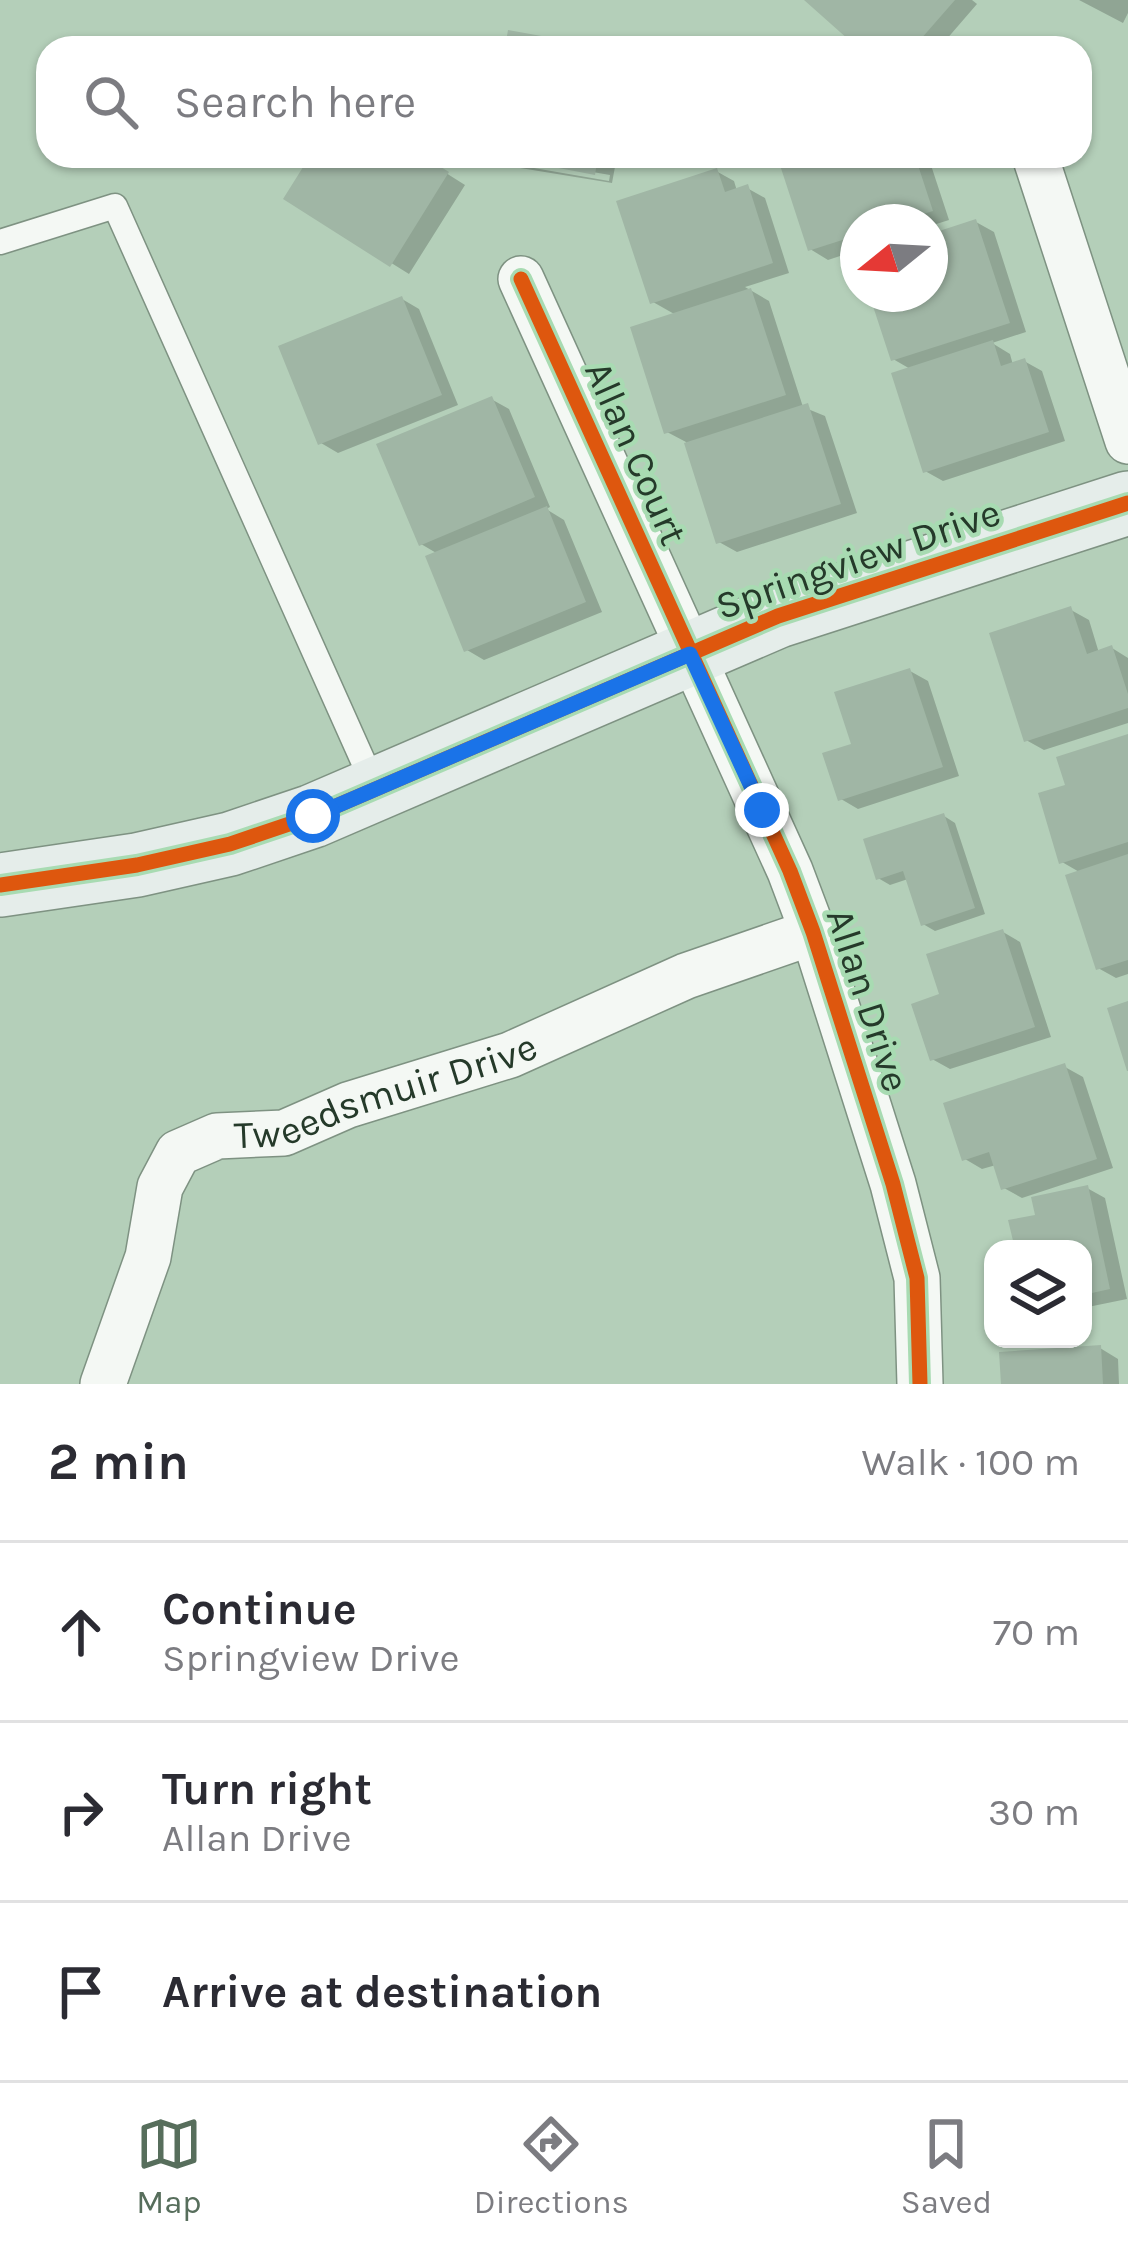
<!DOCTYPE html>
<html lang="en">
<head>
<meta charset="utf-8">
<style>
	body { margin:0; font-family:Karla,sans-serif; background:#f2f2f3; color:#2b2b33 }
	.controls { position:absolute; right:36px; bottom:36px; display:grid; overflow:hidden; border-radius:24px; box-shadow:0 3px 9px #0004 }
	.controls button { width:108px; height:108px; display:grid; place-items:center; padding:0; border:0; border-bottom:3px solid #e1e1e2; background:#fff; color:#2b2b33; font:60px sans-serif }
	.compass { position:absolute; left:840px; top:204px; width:108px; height:108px; border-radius:50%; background:#fff; box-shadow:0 3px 9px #0004; rotate:252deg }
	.stop { position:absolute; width:36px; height:36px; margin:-27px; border:9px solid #1a73e8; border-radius:50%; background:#fff }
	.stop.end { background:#1a73e8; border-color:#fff; box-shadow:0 3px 12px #0008 }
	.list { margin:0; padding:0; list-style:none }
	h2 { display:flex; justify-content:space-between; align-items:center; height:156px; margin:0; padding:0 48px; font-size:51px }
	h2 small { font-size:39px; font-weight:400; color:#7c7c81 }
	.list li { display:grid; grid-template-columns:78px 1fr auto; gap:36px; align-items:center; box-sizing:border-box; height:180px; padding:0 48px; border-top:3px solid #e1e1e2 }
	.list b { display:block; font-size:45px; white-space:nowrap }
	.list p { margin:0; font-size:39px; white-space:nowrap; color:#7c7c81 }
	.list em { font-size:39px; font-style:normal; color:#7c7c81 }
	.icon { flex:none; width:66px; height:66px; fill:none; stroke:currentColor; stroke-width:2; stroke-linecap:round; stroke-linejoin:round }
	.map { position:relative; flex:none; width:1128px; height:1384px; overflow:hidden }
	.search { position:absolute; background:#fff; box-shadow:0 3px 9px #0004; left:36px; right:36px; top:36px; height:132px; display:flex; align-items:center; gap:30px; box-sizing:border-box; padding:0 42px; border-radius:36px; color:#7c7c81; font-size:45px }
	.sheet { height:696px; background:#fff }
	nav { display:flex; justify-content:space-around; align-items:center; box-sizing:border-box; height:168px; border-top:3px solid #e1e1e2; background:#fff; font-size:33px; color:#7c7c81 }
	nav a { display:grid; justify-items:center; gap:6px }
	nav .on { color:#576e5c }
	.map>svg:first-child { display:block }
</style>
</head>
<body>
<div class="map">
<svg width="1128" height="1384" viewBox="0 0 1128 1384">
	<rect width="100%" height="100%" fill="#b4cfb9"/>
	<path fill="#0003" fill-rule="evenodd" d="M808 0H972L977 4 939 48H863Z
		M1079 0H1128V13L1123 23Z
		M313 156H419L465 185 409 274 287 198Z
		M491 156H617L612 183 508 166ZM505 157 610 175 609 181 505 163Z
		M780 156H928L949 220 930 226V222H858V250L828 260 810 249Z
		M716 171 734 181 737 191 747 188 765 198 789 273 745 287 769 301 803 407 825 416 857 513 737 552 719 542 686 442 667 432 676 315 653 302Z
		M976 222 994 232 1026 332 992 343 1010 354 1013 365 1024 361 1042 371 1065 441 943 481 925 471 912 370 893 359 872 294H930V237Z
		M402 299 419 309 458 405 338 453 321 443Z
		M491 399 509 409 550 507 546 509 564 520 602 612 484 660 467 650 438 554 421 544Z
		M1071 610 1089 620 1099 653 1112 648 1128 658V723L1044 750 1026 740Z
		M910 671 928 681 959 776 858 809 841 799Z
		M1128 737V974L1116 978 1098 968 1081 873 1062 862 1069 787Z
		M944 816 955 823 985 914 935 931 923 924 908 879 890 885 878 878Z
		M1003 932 1020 942 1051 1037 950 1069 932 1059 943 996Z
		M1065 1067 1083 1077 1113 1168 1022 1198 1004 1188 996 1165 982 1169 965 1159Z
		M1087 1188 1105 1198 1127 1299 1083 1308V1249H1018L1012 1223 1038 1217Z
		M993 1262V1291L987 1264Z
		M1100 1348 1118 1359 1119 1384H1004L1002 1355Z"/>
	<path fill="#a0b6a5" d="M804 0H955L913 48H858Z
		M508 30 597 46 596 48H505Z
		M310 156H423L449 172 390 267 283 199Z
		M496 156H598L595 175Z
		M777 156H915L933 211 898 222H858V235L808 251Z
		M717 168 725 192 748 184 773 263 650 304 616 201Z
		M976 219 1010 323 891 361 869 294H930V234Z
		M751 288 786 395 664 434 630 327Z
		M402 296 442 395 318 445 278 346Z
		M993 340 1001 366 1025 358 1049 432 923 473 891 373Z
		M492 396 535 497 419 546 376 444Z
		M808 403 841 504 716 544 684 443Z
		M547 506 586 602 464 652 425 556Z
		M1071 606 1087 654 1112 645 1128 694V708L1024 742 989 633Z
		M910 668 943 767 838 801 822 753 851 744 834 692Z
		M1128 734V842L1059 864 1038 793 1065 785 1056 757Z
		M944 813 975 908 921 926 903 871 876 880 863 839Z
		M1128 854V960L1096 970 1065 875Z
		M1003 929 1035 1027 930 1061 911 1004 939 994 926 954Z
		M1128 1001V1071H1127L1107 1008Z
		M1065 1063 1097 1159 1001 1190 989 1152 962 1161 943 1103Z
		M1088 1185 1110 1289 1083 1295V1249H1015L1008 1220 1035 1215 1031 1197Z
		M1101 1345 1103 1384H1001L999 1352Z"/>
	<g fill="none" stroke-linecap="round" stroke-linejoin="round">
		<g stroke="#7e9282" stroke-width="27">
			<path id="lane" d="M0 242 115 206 376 790"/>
		</g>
		<g stroke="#7e9282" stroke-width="48">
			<g id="street">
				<path d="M1035 156 1128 441"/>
				<path d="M521 279 790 871 813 932 893 1184 917 1278 920 1384"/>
				<path id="s1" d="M103 1384 148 1257 160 1187 178 1153 217 1136 284 1133 348 1105 510 1055 686 976 813 932"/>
			</g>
		</g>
		<g stroke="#7e9282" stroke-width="66">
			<path id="secondary" d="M0 885 137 865 230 844 313 816 778 616 1128 503"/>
		</g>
		<use href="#lane" stroke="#f4f8f4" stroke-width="24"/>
		<use href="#street" stroke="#f4f8f4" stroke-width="45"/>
		<use href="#secondary" stroke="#e5edea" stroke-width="63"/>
		<g stroke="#a8dbb2" stroke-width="22">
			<path id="cycleway" d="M521 279 790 871 813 932 893 1184 917 1278 920 1384
				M0 885 137 865 230 844 313 816 778 616 1128 503"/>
		</g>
		<use href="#cycleway" stroke="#de570e" stroke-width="15"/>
	</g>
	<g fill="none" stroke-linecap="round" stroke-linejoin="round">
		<path stroke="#1a73e8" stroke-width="15" d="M313 816 690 654 762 810"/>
	</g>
	<g text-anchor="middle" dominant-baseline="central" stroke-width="9" stroke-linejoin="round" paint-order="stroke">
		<g font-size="39" fill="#253a2a" stroke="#a8dbb2">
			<text transform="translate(636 453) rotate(66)">Allan Court</text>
			<text transform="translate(858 559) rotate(-19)">Springview Drive</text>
			<text transform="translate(868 1000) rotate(72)">Allan Drive</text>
			<text stroke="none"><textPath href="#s1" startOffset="462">Tweedsmuir Drive</textPath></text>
		</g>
	</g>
</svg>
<div class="controls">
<button><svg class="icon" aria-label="layers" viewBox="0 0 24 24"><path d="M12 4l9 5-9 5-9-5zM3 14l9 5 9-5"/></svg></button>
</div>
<svg class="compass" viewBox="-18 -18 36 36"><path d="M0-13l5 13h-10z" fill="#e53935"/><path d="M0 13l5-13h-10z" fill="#7c7c81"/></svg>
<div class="stop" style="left:313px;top:816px"></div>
<div class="stop end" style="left:762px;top:810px"></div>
<div class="search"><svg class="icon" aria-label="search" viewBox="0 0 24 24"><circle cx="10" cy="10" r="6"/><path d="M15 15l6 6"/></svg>Search here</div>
</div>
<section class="sheet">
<h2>2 min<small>Walk · 100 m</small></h2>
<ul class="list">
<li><svg class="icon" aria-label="ahead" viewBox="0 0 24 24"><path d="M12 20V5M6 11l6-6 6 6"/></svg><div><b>Continue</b><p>Springview Drive</p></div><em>70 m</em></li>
<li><svg class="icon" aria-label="right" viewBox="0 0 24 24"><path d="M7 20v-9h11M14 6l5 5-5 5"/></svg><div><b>Turn right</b><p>Allan Drive</p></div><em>30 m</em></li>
<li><svg class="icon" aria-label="arrive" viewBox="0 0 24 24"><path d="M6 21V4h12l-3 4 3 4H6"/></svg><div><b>Arrive at destination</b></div></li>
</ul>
</section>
<nav>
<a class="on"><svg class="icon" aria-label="map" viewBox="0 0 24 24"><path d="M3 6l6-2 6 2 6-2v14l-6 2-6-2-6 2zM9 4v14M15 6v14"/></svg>Map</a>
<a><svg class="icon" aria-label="directions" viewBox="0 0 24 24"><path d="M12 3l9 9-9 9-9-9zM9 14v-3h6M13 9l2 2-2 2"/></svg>Directions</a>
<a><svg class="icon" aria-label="saved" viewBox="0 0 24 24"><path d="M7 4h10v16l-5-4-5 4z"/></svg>Saved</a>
</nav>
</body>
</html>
